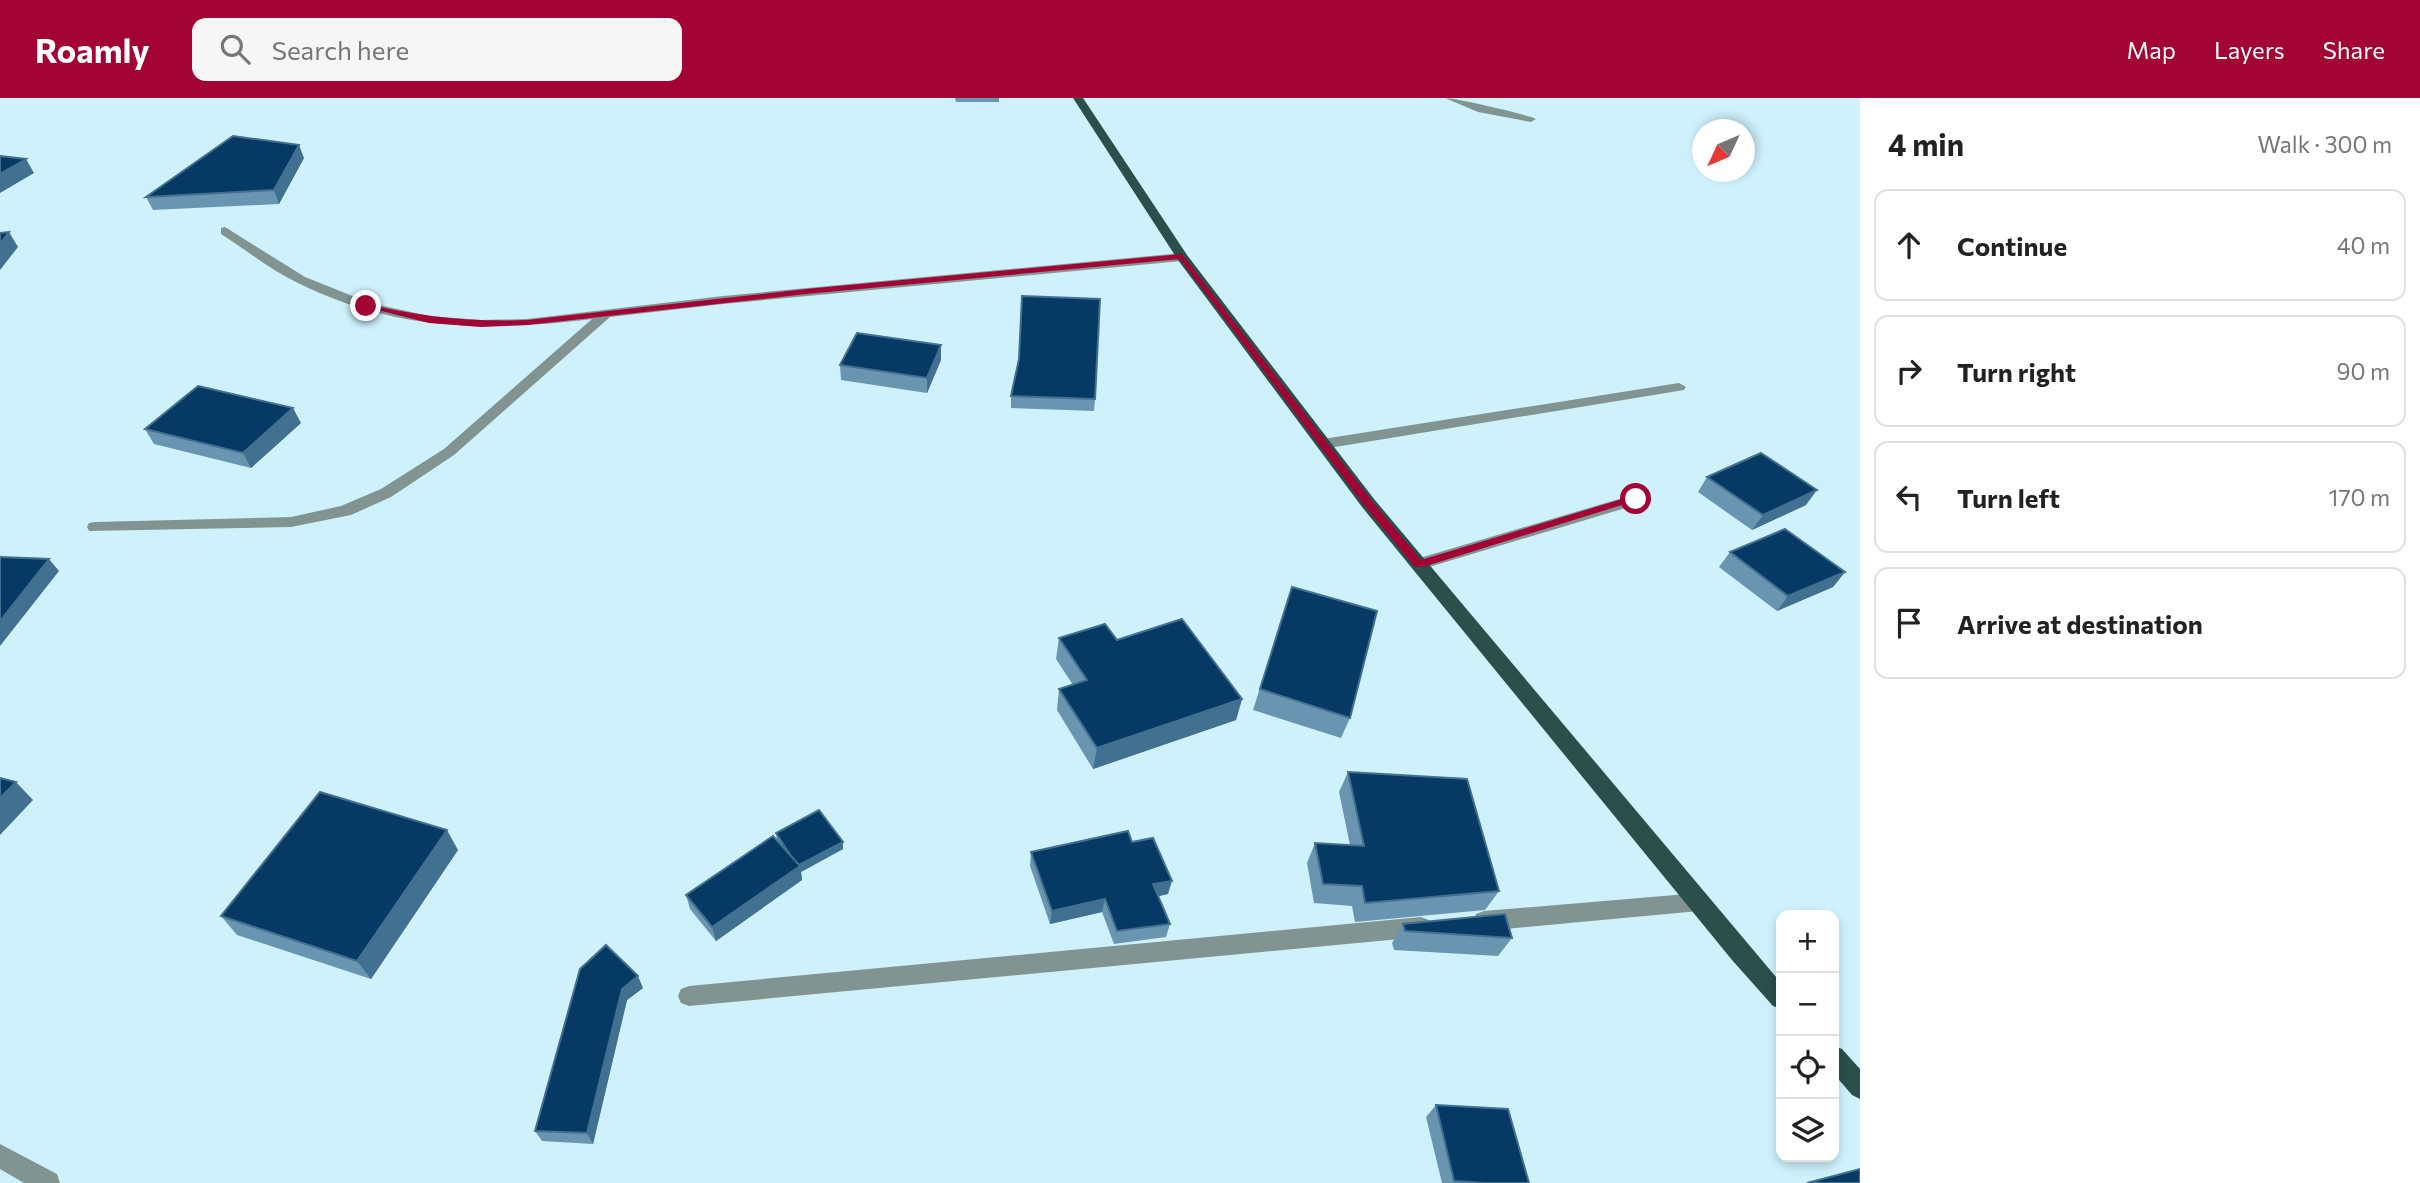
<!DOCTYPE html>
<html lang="en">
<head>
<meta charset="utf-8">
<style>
	body { margin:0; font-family:Commissioner,sans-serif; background:#f6f6f6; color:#222 }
	.controls { position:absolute; right:21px; bottom:21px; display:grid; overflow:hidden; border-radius:14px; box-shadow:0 4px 10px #0003 }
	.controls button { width:63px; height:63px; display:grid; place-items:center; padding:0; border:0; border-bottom:2px solid #e0e0e0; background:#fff; color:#222; font:35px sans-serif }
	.compass { position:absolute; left:1692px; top:21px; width:63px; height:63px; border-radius:50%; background:#fff; box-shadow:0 4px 10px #0003; rotate:226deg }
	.stop { position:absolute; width:21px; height:21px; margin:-16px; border:5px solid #a20234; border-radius:50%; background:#fff }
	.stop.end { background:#a20234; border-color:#fff; box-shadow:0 2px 7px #0008 }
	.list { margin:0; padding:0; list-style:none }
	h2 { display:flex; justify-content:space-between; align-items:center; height:91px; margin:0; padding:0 28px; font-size:30px }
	h2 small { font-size:23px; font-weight:400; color:#767676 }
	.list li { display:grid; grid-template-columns:46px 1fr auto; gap:21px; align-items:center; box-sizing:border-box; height:112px; margin:0 14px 14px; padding:0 14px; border:2px solid #e0e0e0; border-radius:14px }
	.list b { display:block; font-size:26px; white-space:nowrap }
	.list em { font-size:23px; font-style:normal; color:#767676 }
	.icon { flex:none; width:38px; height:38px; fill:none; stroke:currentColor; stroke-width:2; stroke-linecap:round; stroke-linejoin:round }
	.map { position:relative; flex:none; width:1860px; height:1085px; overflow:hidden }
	header { display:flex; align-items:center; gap:42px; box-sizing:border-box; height:98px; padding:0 35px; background:#a20234; color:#fff }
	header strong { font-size:33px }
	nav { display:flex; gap:38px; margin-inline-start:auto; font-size:24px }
	.search { width:490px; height:63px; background:#f6f6f6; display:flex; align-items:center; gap:18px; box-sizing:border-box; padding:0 24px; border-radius:14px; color:#767676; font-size:26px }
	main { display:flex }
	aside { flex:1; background:#fff }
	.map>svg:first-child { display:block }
</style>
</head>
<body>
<header>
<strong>Roamly</strong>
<div class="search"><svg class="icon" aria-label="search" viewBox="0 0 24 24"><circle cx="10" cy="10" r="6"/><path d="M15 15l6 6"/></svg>Search here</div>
<nav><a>Map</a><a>Layers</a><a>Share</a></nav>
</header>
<main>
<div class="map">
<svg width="1860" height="1085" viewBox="0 0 1860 1085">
	<rect width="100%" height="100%" fill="#cef1fc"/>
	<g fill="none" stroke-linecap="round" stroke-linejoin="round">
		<path fill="#819492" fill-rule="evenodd" d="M1445 0C1455 0 1530 17 1536 21L1531 24 1478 14Z
			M225 129 305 179 370 205 429 218 481 222 527 221 723 198 1182 155 1188 159 1182 163 723 206 610 219 454 357 391 399 351 417 291 429 89 433 87 429 89 425 95 424 291 419 341 408 381 391 444 351 592 221C488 234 394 233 298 185 271 172 246 152 221 136V130Z
			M1679 285 1686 289 1684 292 1323 351 1316 346 1323 341Z
			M1636 396 1642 397 1644 401 1642 405 1419 472 1411 466 1413 462Z
			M1699 795 1706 797 1709 804 1706 811 1699 813 1484 833 1476 830 1473 823 1476 816 1484 813Z
			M1421 819 1429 822 1432 829 1429 836 1421 839 689 908 681 905 678 898 681 891 689 888Z
			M0 1046 57 1076 60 1085H24L0 1071Z"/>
		<path fill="#2b4f4b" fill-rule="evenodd" d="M1073 0H1083L1187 157 1374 401 1781 885V911L1773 908 1732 862 1362 409 1178 162Z
			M1834 948 1842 951 1860 971V1001L1852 997 1834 976Z"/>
	</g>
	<path fill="#6a95b0" d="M955 0H999V4H956Z
		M304 60 279 106 153 112 146 99Z
		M941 247V262L927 295 841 282 840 267Z
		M1011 298 1095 301 1094 313 1011 310Z
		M301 325 251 370 154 346 145 331Z
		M1707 379 1806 407 1752 432 1698 394Z
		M1730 454 1845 474 1833 489 1777 513 1719 469Z
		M1292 489 1350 620 1341 640 1253 612Z
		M1059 540 1117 542 1242 601 1236 622 1093 671 1057 612 1059 591 1073 587 1056 561Z
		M1348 674 1499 793 1485 812 1355 824 1352 808 1314 805 1307 765 1315 745 1350 747 1339 694Z
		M776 735 843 751 801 774 802 782 716 843 690 811 686 797 777 742Z
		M1132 744 1168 796 1158 798 1170 826 1166 839 1114 846 1102 814 1050 826 1030 768 1031 754Z
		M458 752 371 881 237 837 221 818Z
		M1403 826 1512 840 1498 858 1394 852 1392 845Z
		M580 871 643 890 627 902 593 1046 542 1043 535 1033Z
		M1436 1007 1529 1085H1442L1426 1019Z"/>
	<path fill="#427091" d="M299 47 304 60 279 106 274 92Z
		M26 61 34 75 0 95V76Z
		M9 134 18 149 0 172V146Z
		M941 247V262L927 295V280Z
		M293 310 301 325 251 370 243 355Z
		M1817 392 1806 407 1752 432 1763 417Z
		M49 461 59 473 0 548V523Z
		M1845 474 1833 489 1777 513 1788 498Z
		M1242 601 1236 622 1093 671 1097 650Z
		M16 684 33 702 0 737V700Z
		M447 732 458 752 371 881 357 863Z
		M843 744V751L801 774 802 782 716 843 712 829 798 768Z
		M1172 783 1168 796 1150 800 1153 786Z
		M1105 801 1102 814 1050 826 1052 813Z
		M638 878 643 890 627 902 593 1046 587 1035 622 891Z"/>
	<path fill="#063963" stroke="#427091" stroke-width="2" d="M233 38 299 47 274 92 146 99Z
		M0 58 26 61 0 76Z
		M9 134 0 146V135Z
		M1022 198 1100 201 1095 301 1011 298 1019 261Z
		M857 235 941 247 927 280 840 267Z
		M198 288 293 310 243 355 145 331Z
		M1761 355 1817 392 1763 417 1707 379Z
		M1785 431 1845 474 1788 498 1730 454Z
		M0 459 49 461 0 523Z
		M1292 489 1377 513 1350 620 1260 591Z
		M1182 521 1242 601 1097 650 1059 591 1087 582 1059 540 1105 526 1117 542Z
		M1348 674 1467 681 1499 793 1365 805 1362 788 1323 786 1315 745 1364 748Z
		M0 680 16 684 0 700Z
		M320 694 447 732 357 863 221 818Z
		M819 712 843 744 799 767 791 758 776 735Z
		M1128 733 1132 744 1153 740 1172 783 1153 786 1170 826 1117 833 1105 801 1052 813 1031 754Z
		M773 738 800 768 712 829 686 797Z
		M1505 816 1512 840 1405 833 1403 826Z
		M606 847 638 878 622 891 587 1035 535 1033 580 871Z
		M1436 1007 1508 1011 1529 1085H1485L1454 1083Z
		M1860 1071V1085H1807Z"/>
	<path fill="#a20234" d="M1182 156 1371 402 1421 462 1632 398 1641 401 1423 469H1415L1364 407 1180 161 806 196 527 227 481 229 429 225 362 208 366 206C425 219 467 224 527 222L806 191Z"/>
</svg>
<div class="controls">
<button>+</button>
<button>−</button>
<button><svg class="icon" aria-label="locate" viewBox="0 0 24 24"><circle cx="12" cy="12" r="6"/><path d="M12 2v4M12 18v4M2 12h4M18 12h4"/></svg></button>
<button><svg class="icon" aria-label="layers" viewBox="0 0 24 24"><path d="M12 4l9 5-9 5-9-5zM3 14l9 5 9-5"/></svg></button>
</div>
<svg class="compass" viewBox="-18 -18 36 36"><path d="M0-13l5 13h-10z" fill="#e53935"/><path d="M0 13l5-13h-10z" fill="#767676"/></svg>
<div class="stop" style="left:1636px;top:401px"></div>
<div class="stop end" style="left:366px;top:208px"></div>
</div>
<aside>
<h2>4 min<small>Walk · 300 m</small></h2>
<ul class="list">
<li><svg class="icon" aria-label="ahead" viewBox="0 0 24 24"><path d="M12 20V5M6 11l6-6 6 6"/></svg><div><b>Continue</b></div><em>40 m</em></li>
<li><svg class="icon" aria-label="right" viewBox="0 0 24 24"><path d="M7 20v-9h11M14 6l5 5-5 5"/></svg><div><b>Turn right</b></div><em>90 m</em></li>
<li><svg class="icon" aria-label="left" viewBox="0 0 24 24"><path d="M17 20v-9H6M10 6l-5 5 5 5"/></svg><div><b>Turn left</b></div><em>170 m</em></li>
<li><svg class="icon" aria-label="arrive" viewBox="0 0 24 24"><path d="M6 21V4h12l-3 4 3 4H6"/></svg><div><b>Arrive at destination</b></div></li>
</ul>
</aside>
</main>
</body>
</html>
